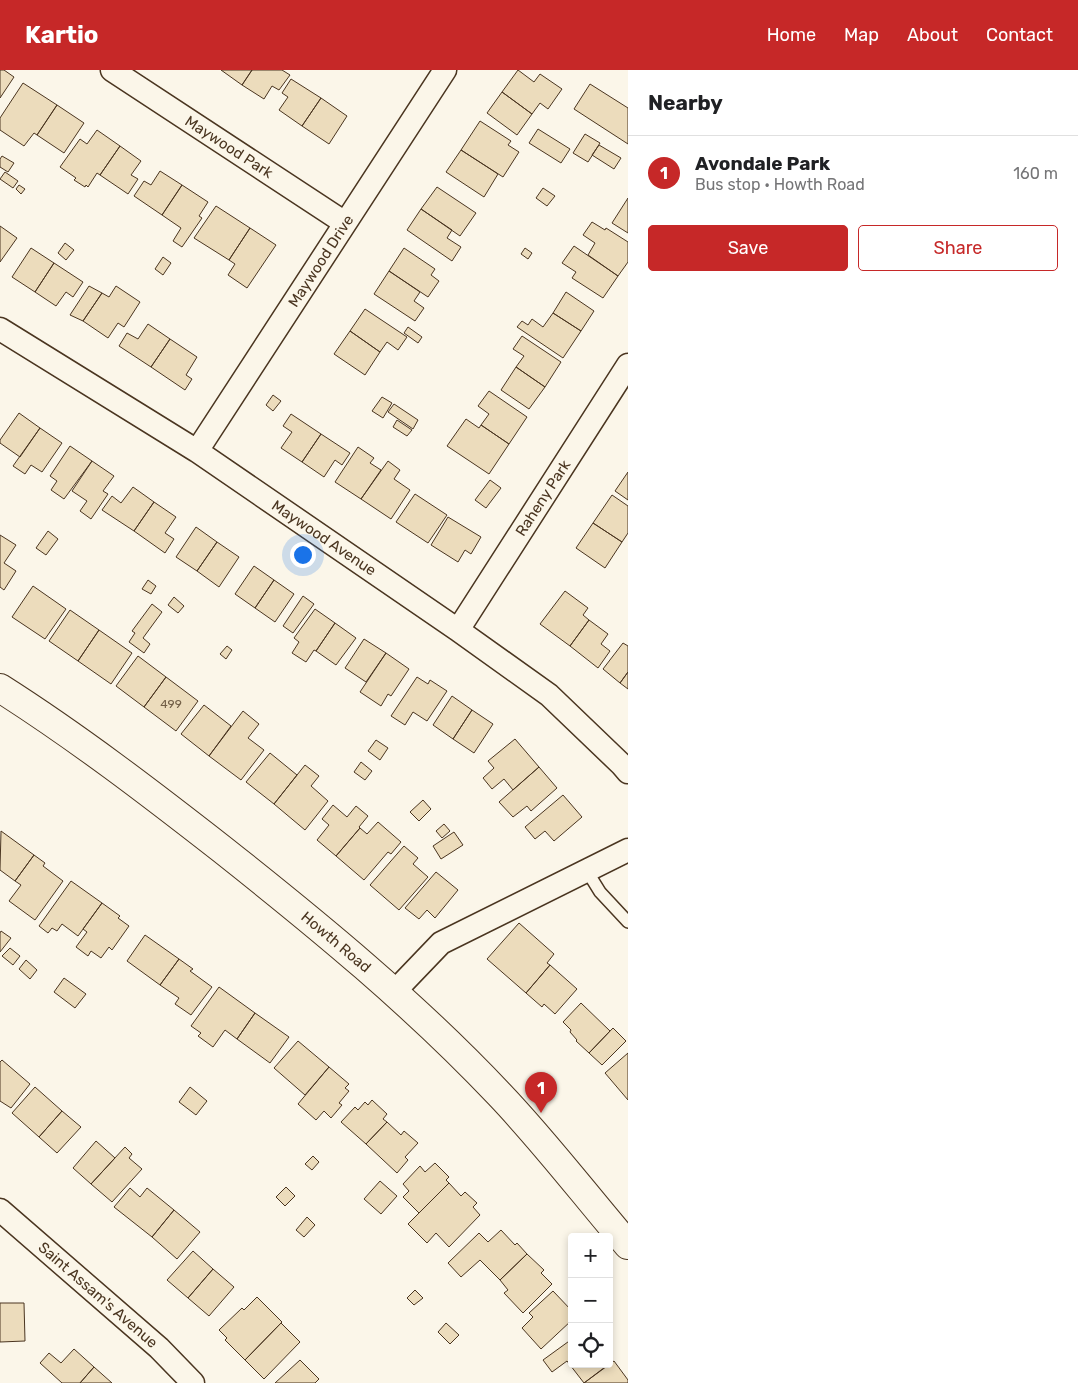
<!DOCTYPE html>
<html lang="en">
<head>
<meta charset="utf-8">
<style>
	body { margin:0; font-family:Rubik,sans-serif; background:#f2f2f2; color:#202124 }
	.controls { position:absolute; right:15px; bottom:15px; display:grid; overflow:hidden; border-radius:5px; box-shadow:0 2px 8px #0003 }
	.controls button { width:45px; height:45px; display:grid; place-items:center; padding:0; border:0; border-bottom:1px solid #e0e0e0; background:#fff; color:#202124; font:25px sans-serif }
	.you { position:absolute; left:302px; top:484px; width:18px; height:18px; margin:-12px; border:4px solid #fff; border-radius:50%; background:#1a73e8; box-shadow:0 0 0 8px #1a73e833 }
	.badge { display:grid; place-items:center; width:32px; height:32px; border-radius:50%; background:#c62828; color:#fff; font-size:16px; font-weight:700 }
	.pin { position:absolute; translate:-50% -41px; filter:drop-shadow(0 1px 2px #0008) }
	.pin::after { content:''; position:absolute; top:26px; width:18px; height:15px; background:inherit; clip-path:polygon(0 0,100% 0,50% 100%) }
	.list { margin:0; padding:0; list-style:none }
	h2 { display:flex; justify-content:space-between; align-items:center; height:65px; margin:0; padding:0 20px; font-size:21px }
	h2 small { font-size:16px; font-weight:400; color:#757577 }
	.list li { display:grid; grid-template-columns:32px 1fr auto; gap:15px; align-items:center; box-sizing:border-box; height:75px; padding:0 20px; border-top:1px solid #e0e0e0 }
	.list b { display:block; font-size:19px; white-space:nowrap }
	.list p { margin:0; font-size:16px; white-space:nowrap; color:#757577 }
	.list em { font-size:16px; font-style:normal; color:#757577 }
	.actions { display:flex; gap:10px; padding:15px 20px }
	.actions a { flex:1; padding:11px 0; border:1px solid #c62828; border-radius:5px; text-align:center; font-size:18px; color:#c62828 }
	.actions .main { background:#c62828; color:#fff }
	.icon { flex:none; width:28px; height:28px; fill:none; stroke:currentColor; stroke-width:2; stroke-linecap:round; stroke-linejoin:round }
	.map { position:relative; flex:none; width:628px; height:1313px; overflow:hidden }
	header { display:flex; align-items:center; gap:30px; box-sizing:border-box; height:70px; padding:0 25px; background:#c62828; color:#fff }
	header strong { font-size:24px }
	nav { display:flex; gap:28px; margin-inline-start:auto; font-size:18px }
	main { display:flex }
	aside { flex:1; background:#fff }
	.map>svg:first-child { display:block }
</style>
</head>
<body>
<header>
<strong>Kartio</strong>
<nav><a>Home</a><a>Map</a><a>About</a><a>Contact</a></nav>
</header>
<main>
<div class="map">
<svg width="628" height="1313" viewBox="0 0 628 1313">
	<rect width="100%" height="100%" fill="#fbf6e9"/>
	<path fill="#ecdcbc" stroke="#4a3520" d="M0 0H4L14 7 0 28Z
		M221 0H252L242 15Z
		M252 0H282L290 5 279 20 272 16 264 29 242 15Z
		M518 0 534 12 540 4 562 19 548 39 540 33 532 44 502 22Z
		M291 9 321 28 302 56 279 40 288 27 282 23Z
		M23 13 57 35 37 65 34 63 24 76 0 60V48Z
		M590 14 628 38V74L574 39Z
		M502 22 532 44 517 65 487 43Z
		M321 28 347 46 329 74 302 56Z
		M57 35 84 53 64 83 37 65Z
		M480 51 511 71 508 75 519 82 503 107 461 80Z
		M538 59 570 79 561 93 529 73Z
		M97 60 120 76 100 105 97 103 88 117 86 115 85 117 74 110 76 108 60 97 80 69 87 74Z
		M585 64 600 73 588 92 573 83Z
		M599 75 621 88 614 99 592 85Z
		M120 76 141 91 131 105 138 109 128 124 100 105Z
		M461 80 498 104 484 127 446 102Z
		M2 86 14 93 8 102 0 97V89Z
		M160 101 182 115 162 145 134 126 144 111 151 115Z
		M5 102 18 111 13 118 0 109Z
		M19 115 25 119 21 124 16 119Z
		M182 115 208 132 199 146 202 148 182 177 173 171 181 158 162 145Z
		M437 117 476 143 460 166 421 139Z
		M543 118 555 126 547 136 536 128Z
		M628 128V163L612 153Z
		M216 136 250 158 229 190 194 168Z
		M421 139 452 160 447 168 461 177 452 191 407 160Z
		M592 152 605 160 606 158 628 172V192L618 206 588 185 595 173 583 165Z
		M0 156 17 168 0 192Z
		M250 158 276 175 247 218 228 205 235 194 229 190Z
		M65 173 74 180 66 190 58 183Z
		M574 176 618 206 603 228 572 208 576 202 562 193Z
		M31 178 54 193 35 222 12 207Z
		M404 178 435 199 431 205 439 211 428 227 389 201Z
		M525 178 532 183 528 189 521 184Z
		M163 187 171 193 163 205 155 199Z
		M54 193 83 212 73 227 66 222 56 236 35 222Z
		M389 201 420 222 414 231 424 238 415 251 374 224Z
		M89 216 102 223 83 251 70 245Z
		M116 216 140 232 124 257 118 253 108 268 83 251 102 223 109 227Z
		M566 222 594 241 581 261 553 243Z
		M365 239 407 267 398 280 387 272 380 282 350 261Z
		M553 243 581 261 563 288 517 257 522 251 528 255 532 249 543 257Z
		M148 254 170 269 151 297 119 276 127 263 138 269Z
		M408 257 422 267 418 273 404 263Z
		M350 261 380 282 365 305 334 284Z
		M522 266 561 292 545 317 516 297 524 286 513 279Z
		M170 269 197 287 186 305 192 309 185 320 151 297Z
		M516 297 545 317 529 339 501 320Z
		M489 321 527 347 509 374 481 355 489 344 478 336Z
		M273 325 281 331 273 341 266 335Z
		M382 327 392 333 383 348 372 341Z
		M394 334 418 350 413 359 388 342Z
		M19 343 40 358 20 387 0 373V370Z
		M291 344 321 364 302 392 281 378 292 362 283 356Z
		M466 349 479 358 481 355 509 374 489 404 447 376Z
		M397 350 412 360 407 366 393 357Z
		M40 358 62 373 42 402 31 395 25 404 13 396Z
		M321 364 350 383 342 395 335 390 324 407 302 392Z
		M70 376 92 391 64 429 51 420 57 411 50 406Z
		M358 377 374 388 370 393 381 400 361 429 335 412Z
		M92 391 114 406 103 421 108 424 91 449 80 441 87 431 72 421Z
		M388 391 400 400 394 409 410 420 391 449 361 429Z
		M628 402V430L615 421Z
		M490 410 501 418 486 438 475 430Z
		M133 417 154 432 134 461 102 440 112 426 121 433Z
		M415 424 447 445 428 473 396 452Z
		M612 425 628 436V463L622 472 593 453Z
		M154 432 176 447 165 463 174 469 165 483 134 461Z
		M448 447 481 467 471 484 465 480 458 492 431 475Z
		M593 453 622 472 605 498 576 478Z
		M196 457 217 472 197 501 176 487Z
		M48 461 58 469 46 485 36 478Z
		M0 465 16 475 4 493 16 501 4 520 0 517Z
		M217 472 239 487 219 517 197 501Z
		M254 496 274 510 255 538 235 524Z
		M148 510 156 516 151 524 142 519Z
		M274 510 294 524 275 552 255 538Z
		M33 516 66 539 45 569 12 547Z
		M565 521 588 538 583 545 589 550 570 576 540 554Z
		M303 526 314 534 293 563 283 556Z
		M174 527 184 536 178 543 168 535Z
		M152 534 162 542 143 568 150 574 144 583 129 572 135 563 132 561Z
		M315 539 335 553 316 581 314 580 306 592 292 583 299 572 294 568Z
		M70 540 99 560 78 591 49 571Z
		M589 550 608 564 601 574 610 581 598 598 570 576Z
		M335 553 356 568 336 595 316 581Z
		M99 560 132 583 111 614 78 591Z
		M364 569 386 583 366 612 345 598Z
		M623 573 628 576V602L620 613 603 599Z
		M227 576 232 580 226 589 220 584Z
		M386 583 409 599 391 626 388 624 381 636 360 622Z
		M138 586 166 607 144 637 116 616Z
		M628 602V619L620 613Z
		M166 607 198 631 176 661 144 637Z
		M417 607 428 614 430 610 447 621 427 651 413 642 405 655 391 646Z
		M452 626 472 640 453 669 433 655Z
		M204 635 231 656 209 686 181 664Z
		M472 640 493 654 474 683 453 669Z
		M243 641 259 654 248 668 264 680 241 710 209 686Z
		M515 669 539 697 513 720 504 709 492 719 483 708 494 698 488 691Z
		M376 670 388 678 380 690 368 681Z
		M270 683 297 705 274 734 246 712Z
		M361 692 372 701 365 710 354 702Z
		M305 695 319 706 311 716 328 731 305 760 274 734Z
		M539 697 557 718 531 741 527 736 513 747 499 732Z
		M563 725 582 747 554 771 545 761 535 769 525 757Z
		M423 730 431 739 419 751 410 742Z
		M333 735 347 747 356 736 368 746 359 757 360 758 336 786 317 770 329 755 322 749Z
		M378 752 401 772 391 784 388 782 364 810 336 786 360 758 367 764Z
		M444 754 450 761 442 768 436 761Z
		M1 761 34 785 15 811 0 800Z
		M454 762 463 775 441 789 433 776Z
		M404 776 418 788 413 794 428 807 399 840 370 815Z
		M34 785 45 793 43 796 63 811 35 850 9 831 21 815 15 811Z
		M436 802 458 820 435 848 427 840 419 849 405 838Z
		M71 811 102 833 78 866 62 854 57 861 52 858 48 863 39 856Z
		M102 833 120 846 118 848 129 856 112 880 109 877 101 888 91 881 88 886 76 877 87 862 83 859Z
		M519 853 554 884 547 893 550 895 526 923 487 889Z
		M1 861 11 868 0 882V863Z
		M145 865 179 889 160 915 127 891Z
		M10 878 20 886 13 895 2 886Z
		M179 889 193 899 190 901 212 917 191 945 175 934 179 928 160 915Z
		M26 890 37 900 30 909 19 899Z
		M550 895 577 919 555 944 544 934 542 937 526 923Z
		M64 908 86 924 75 938 54 922Z
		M219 917 255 943 237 969 225 960 213 977 198 966 201 963 191 956Z
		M581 933 610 961 589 983 576 971 577 970 570 962 571 960 563 952Z
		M255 943 289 967 270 993 237 969Z
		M613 958 626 971 602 995 589 983Z
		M298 971 329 997 305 1025 274 998Z
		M628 983V1030L605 1003Z
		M2 990 30 1014 11 1038 0 1031V992Z
		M329 997 349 1014 345 1018 349 1021 339 1033 342 1035 331 1048 324 1041 316 1050 298 1034Z
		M35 1017 62 1041 39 1067 12 1043Z
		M190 1017 207 1031 196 1045 179 1032Z
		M372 1030 387 1044 383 1049 387 1052 366 1074 341 1052 355 1037 358 1040 365 1032 368 1035Z
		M62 1041 81 1057 57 1083 39 1067Z
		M387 1052 401 1065 404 1061 418 1073 405 1087 408 1090 397 1103 366 1074Z
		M96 1071 115 1088 91 1114 73 1098Z
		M125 1077 132 1084 129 1088 142 1099 112 1132 91 1114Z
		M313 1086 319 1092 312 1100 305 1094Z
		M435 1093 449 1107 446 1110 449 1113 419 1143 403 1127 409 1121 403 1114 420 1096 425 1102Z
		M380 1111 397 1126 381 1144 364 1129Z
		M449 1113 461 1126 465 1122 477 1133 473 1137 480 1145 449 1177 436 1163 427 1173 408 1154Z
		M286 1117 295 1126 285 1136 276 1127Z
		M130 1118 140 1127 147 1118 174 1140 152 1167 114 1137Z
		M174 1140 200 1162 177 1189 152 1167Z
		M307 1147 315 1155 304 1167 296 1160Z
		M501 1160 515 1175 517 1173 527 1184 500 1210 480 1190 461 1207 448 1193 479 1163 488 1172Z
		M193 1181 213 1199 188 1228 167 1210Z
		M527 1184 544 1200 541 1203 552 1214 523 1243 504 1223 508 1220 500 1210Z
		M213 1199 234 1217 209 1246 188 1228Z
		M415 1220 423 1228 414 1235 407 1228Z
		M553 1221 572 1241V1250L541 1279 522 1258 533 1247 529 1243Z
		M257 1227 282 1252 245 1290 225 1270 227 1268 219 1260 242 1238 244 1240Z
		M0 1233H24L25 1271 0 1272Z
		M281 1253 300 1272 264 1309 245 1290Z
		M446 1253 459 1265 450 1274 438 1262Z
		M572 1269V1294H609L584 1313 567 1291 552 1302 543 1290Z
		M74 1279 94 1297 80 1313H62L40 1293 49 1283 61 1293Z
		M300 1290 319 1309 315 1313H275Z
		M614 1291 628 1310V1313H584Z
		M94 1297 112 1313H80Z"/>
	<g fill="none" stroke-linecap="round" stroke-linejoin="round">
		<g stroke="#4a3520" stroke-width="14">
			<path id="lane" d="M587 801 600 822 628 852"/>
		</g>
		<g stroke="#4a3520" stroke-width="25">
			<path id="street" d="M112 0 345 153
				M0 259 197 381 458 560 549 625 622 695 628 702
				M197 381 445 0
				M458 560 628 295
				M395 921 441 873 628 780
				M0 1140 159 1278 193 1313"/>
		</g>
		<g stroke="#4a3520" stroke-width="30">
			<path id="secondary" d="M0 618C77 667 150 723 223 780 319 856 414 934 499 1024 545 1072 585 1125 628 1175"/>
		</g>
		<use href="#lane" stroke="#fbf6e9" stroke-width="11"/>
		<use href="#street" stroke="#fbf6e9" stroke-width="22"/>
		<use href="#secondary" stroke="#fbf6e9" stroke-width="28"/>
	</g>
	<g text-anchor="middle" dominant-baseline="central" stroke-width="4" stroke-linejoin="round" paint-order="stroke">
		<g font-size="12" fill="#725f47">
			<text x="171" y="634">499</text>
		</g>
		<g font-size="15" fill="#4a3520" stroke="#fbf6e9">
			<text transform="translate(229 77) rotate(33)">Maywood Park</text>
			<text transform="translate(321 191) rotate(-57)">Maywood Drive</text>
			<text transform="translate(543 428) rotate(-57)">Raheny Park</text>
			<text transform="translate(324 468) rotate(34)">Maywood Avenue</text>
			<text transform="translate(336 872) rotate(40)">Howth Road</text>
			<text transform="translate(98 1225) rotate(41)">Saint Assam's Avenue</text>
		</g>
	</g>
</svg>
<div class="controls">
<button>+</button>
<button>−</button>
<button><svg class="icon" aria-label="locate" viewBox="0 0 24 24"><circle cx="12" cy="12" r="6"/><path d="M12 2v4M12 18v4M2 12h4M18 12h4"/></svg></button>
</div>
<div class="you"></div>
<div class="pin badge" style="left:541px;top:1043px">1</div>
</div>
<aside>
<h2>Nearby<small></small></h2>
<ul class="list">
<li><span class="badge">1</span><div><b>Avondale Park</b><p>Bus stop · Howth Road</p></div><em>160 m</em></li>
</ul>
<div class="actions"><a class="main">Save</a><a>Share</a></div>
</aside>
</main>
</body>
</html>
